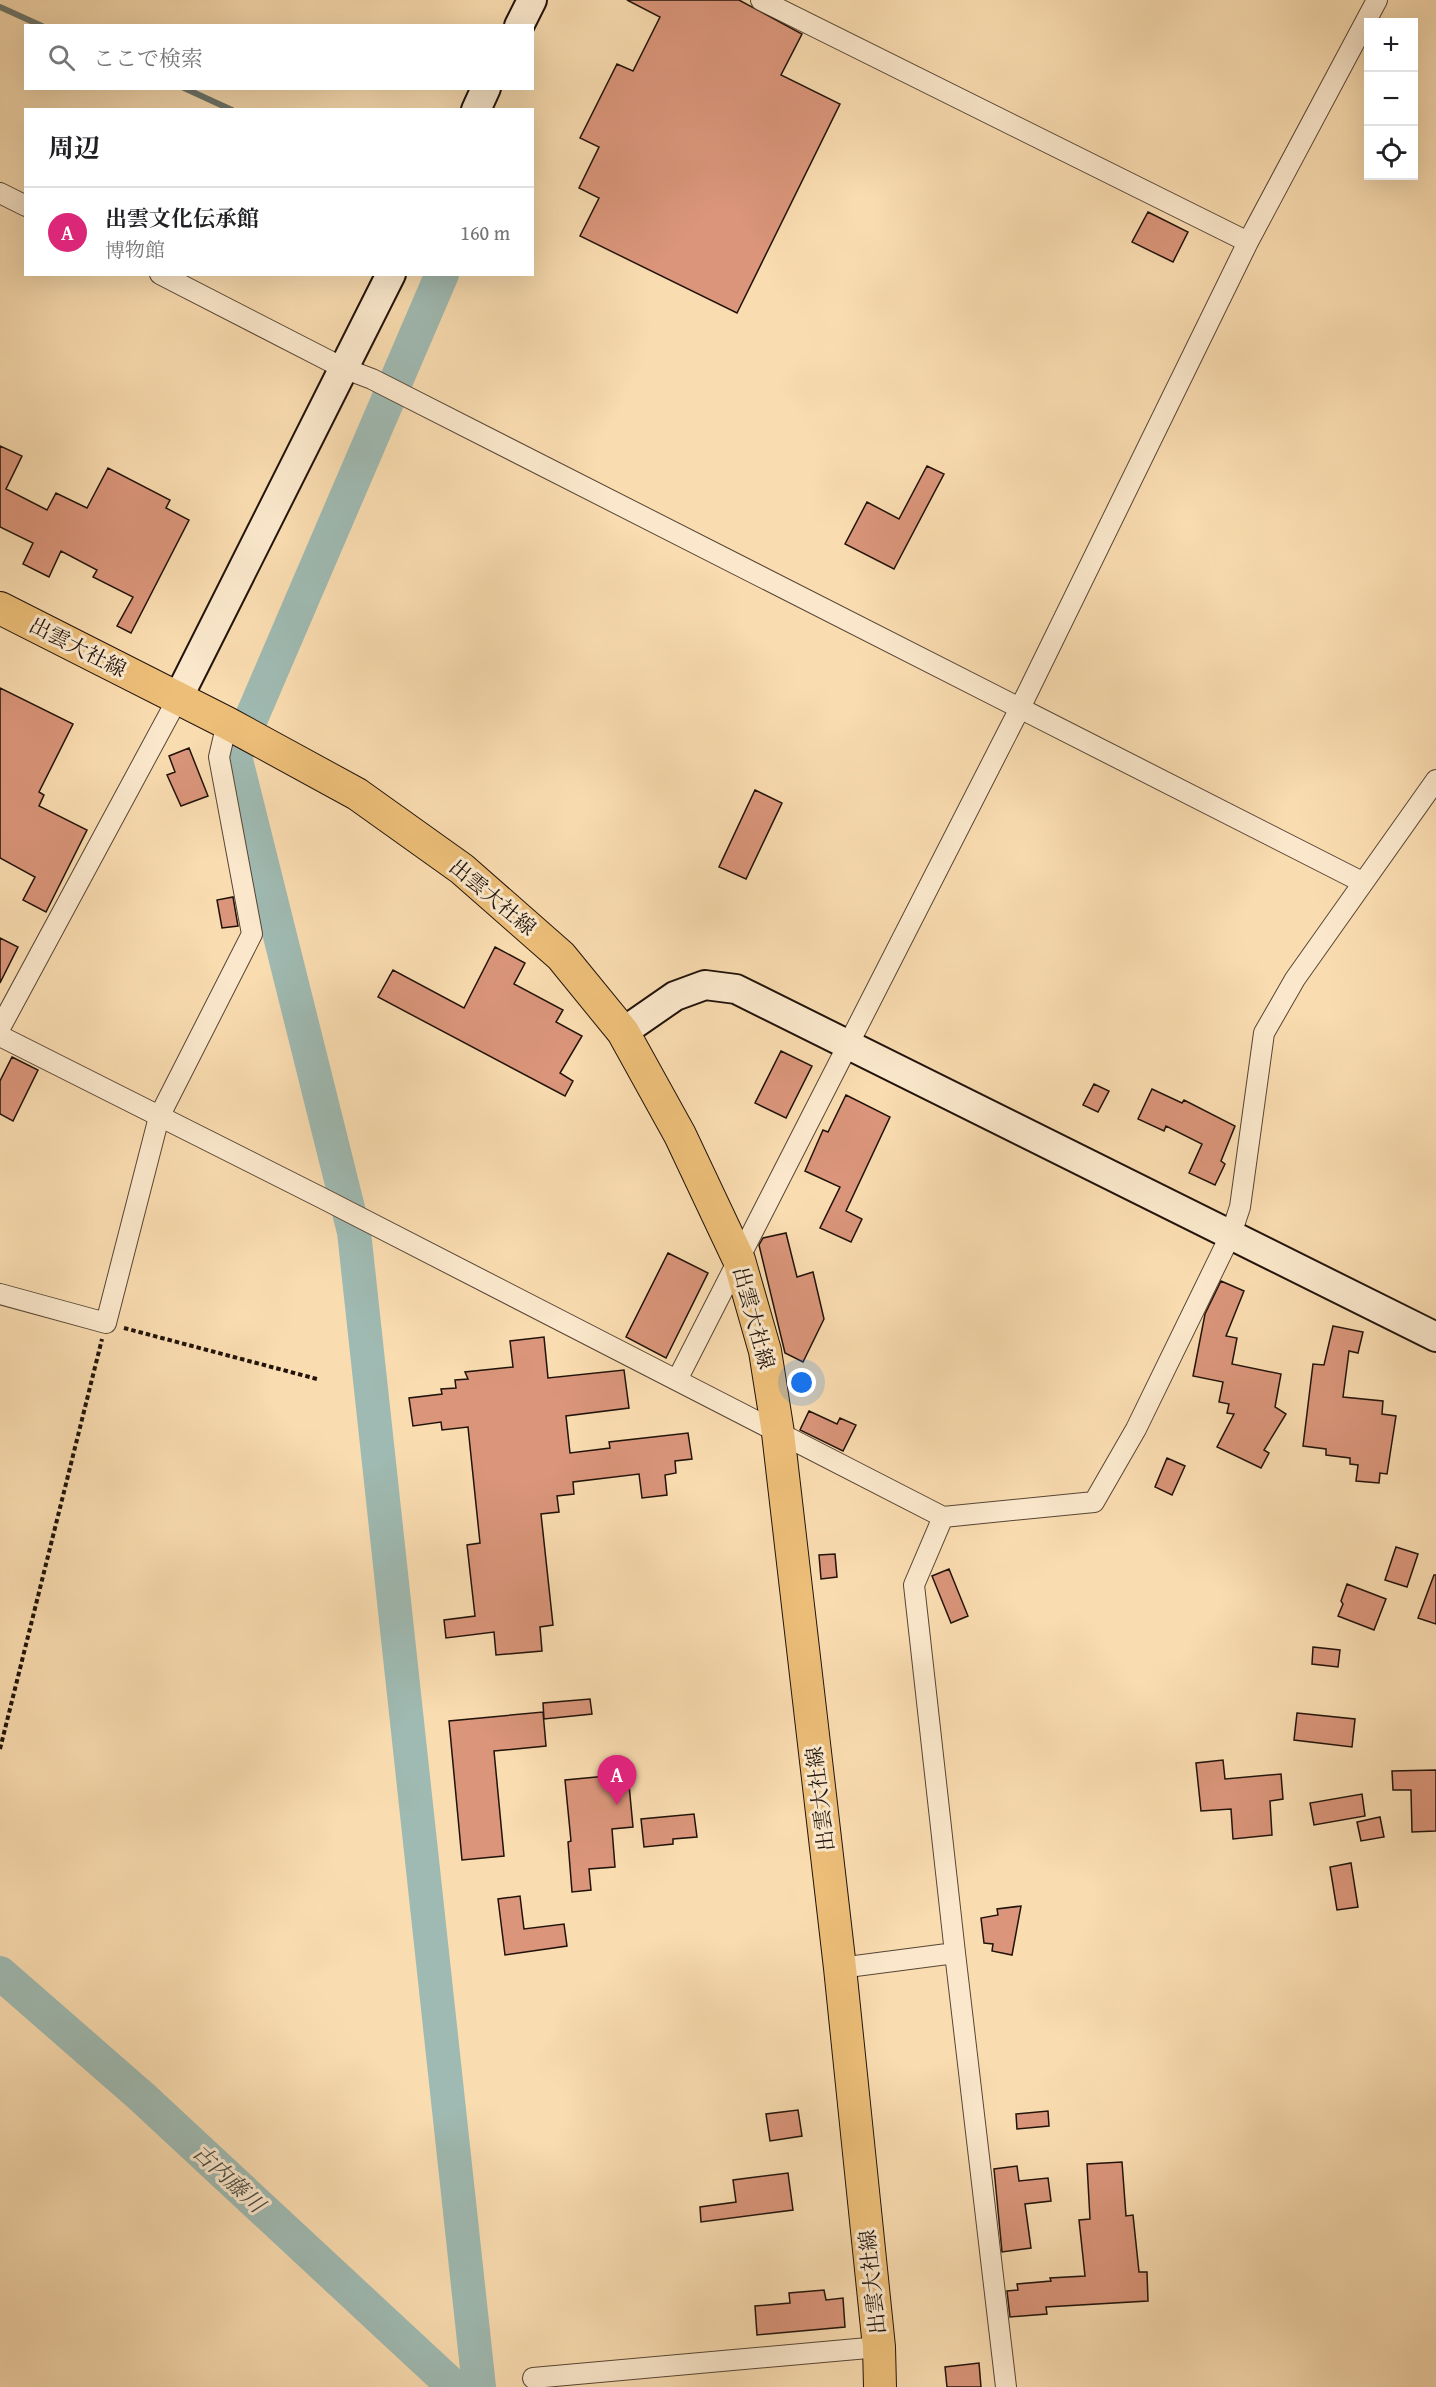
<!DOCTYPE html>
<html lang="ja">
<head>
<meta charset="utf-8">
<style>
	body { margin:0; font-family:"Gentium Book Plus","Noto Serif JP",serif; background:#f6f6f6; color:#202124 }
	.controls { position:absolute; right:18px; top:18px; display:grid; overflow:hidden; border-radius:0px; box-shadow:0 6px 24px #0002 }
	.controls button { width:54px; height:54px; display:grid; place-items:center; padding:0; border:0; border-bottom:2px solid #e0e0e0; background:#fff; color:#202124; font:30px sans-serif }
	.you { position:absolute; left:802px; top:1383px; width:21px; height:21px; margin:-15px; border:4px solid #fff; border-radius:50%; background:#1a73e8; box-shadow:0 0 0 9px #1a73e833 }
	.badge { display:grid; place-items:center; width:39px; height:39px; border-radius:50%; background:#db2777; color:#fff; font-size:20px; font-weight:700 }
	.pin { position:absolute; translate:-50% -50px; filter:drop-shadow(0 2px 3px #0008) }
	.pin::after { content:''; position:absolute; top:32px; width:21px; height:18px; background:inherit; clip-path:polygon(0 0,100% 0,50% 100%) }
	.list { margin:0; padding:0; list-style:none }
	h2 { display:flex; justify-content:space-between; align-items:center; height:78px; margin:0; padding:0 24px; font-size:26px }
	h2 small { font-size:20px; font-weight:400; color:#757577 }
	.list li { display:grid; grid-template-columns:39px 1fr auto; gap:18px; align-items:center; box-sizing:border-box; height:90px; padding:0 24px; border-top:2px solid #e0e0e0 }
	.list b { display:block; font-size:22px; white-space:nowrap }
	.list p { margin:0; font-size:20px; white-space:nowrap; color:#757577 }
	.list em { font-size:20px; font-style:normal; color:#757577 }
	.icon { flex:none; width:33px; height:33px; fill:none; stroke:currentColor; stroke-width:2; stroke-linecap:round; stroke-linejoin:round }
	.map { position:relative; flex:none; width:1436px; height:2387px; overflow:hidden }
	.search { position:absolute; background:#fff; box-shadow:0 6px 24px #0002; left:24px; top:24px; width:510px; height:66px; display:flex; align-items:center; gap:15px; box-sizing:border-box; padding:0 21px; border-radius:0px; color:#757577; font-size:22px }
	.panel { position:absolute; background:#fff; box-shadow:0 6px 24px #0002; left:24px; top:108px; width:510px; height:168px; border-radius:0px }
	.map>svg:first-child { display:block }
</style>
</head>
<body>
<div class="map">
<svg width="1436" height="2387" viewBox="0 0 1436 2387">
	<rect width="100%" height="100%" fill="#f9dcb0"/>
	<filter id="stains"><feTurbulence type="fractalNoise" baseFrequency=".00333" numOctaves="4"/><feColorMatrix values="0 0 0 0 .2 0 0 0 0 .09 0 0 0 0 .02 0 0 0 .5 -.17"/></filter>
	<radialGradient id="worn" r=".72"><stop offset=".6" stop-color="#630" stop-opacity="0"/><stop offset="1" stop-color="#630" stop-opacity=".3"/></radialGradient>
	<g fill="none" stroke-linecap="round" stroke-linejoin="round">
		<path stroke="#6d776f" stroke-width="6" d="M0 7 42 26
			M184 88 232 110"/>
		<path stroke="#9fbab2" stroke-width="34" d="M442 274 235 756 354 1232 479 2387
			M0 1973 142 2097 454 2387"/>
	</g>
	<path fill="#da957a" stroke="#21130a" stroke-width="1.5" d="M627 0H739L802 34 781 75 840 104 737 313 580 236 599 198 579 188 599 147 580 138 617 64 633 71 660 17Z
		M1148 212 1188 232 1173 262 1132 242Z
		M0 446 22 456 6 489 47 510 56 493 87 508 108 468 170 500 166 508 189 520 131 633 117 626 133 597 93 577 97 570 61 551 49 577 23 564 33 543 0 527Z
		M927 466 944 474 894 569 845 544 867 502 899 519Z
		M0 688 73 724 39 792 44 795 39 806 87 830 46 912 23 900 35 877 0 858Z
		M189 748 208 796 181 806 167 775 175 772 169 756Z
		M755 790 782 803 746 879 719 867Z
		M233 897 238 926 222 928 217 900Z
		M0 938 18 947 0 983Z
		M495 947 525 963 514 984 563 1010 556 1022 582 1036 560 1073 573 1081 565 1096 378 997 393 970 464 1008Z
		M781 1051 812 1066 786 1118 755 1103Z
		M12 1057 38 1070 13 1121 0 1114V1081Z
		M1094 1084 1109 1091 1098 1112 1083 1105Z
		M1152 1089 1182 1103 1184 1100 1235 1126 1221 1161 1225 1164 1215 1185 1189 1173 1202 1144 1166 1126 1164 1131 1138 1119Z
		M846 1095 890 1117 846 1211 862 1219 851 1242 820 1228 840 1187 805 1171 823 1130 828 1132Z
		M786 1233 797 1277 813 1272 824 1319 803 1362 785 1353 759 1245 763 1238Z
		M668 1253 708 1273 666 1358 626 1337Z
		M1221 1281 1244 1291 1226 1336 1237 1338 1232 1364 1281 1374 1275 1407 1286 1414 1264 1450 1269 1453 1261 1468 1217 1447 1234 1414 1227 1413 1229 1404 1219 1402 1223 1382 1193 1376 1205 1314Z
		M1333 1326 1363 1332 1358 1353 1349 1351 1343 1397 1383 1401 1382 1414 1396 1416 1387 1474 1380 1473 1379 1483 1356 1481 1358 1465 1350 1464V1458L1326 1455V1449L1303 1446 1313 1364 1324 1365Z
		M544 1337 548 1378 624 1370 629 1408 566 1416 570 1453 610 1448 609 1442 688 1433 692 1459 675 1461 676 1473 665 1475 667 1495 642 1498 639 1474 573 1482 574 1494 557 1496 559 1512 541 1514 553 1625 540 1627 542 1651 496 1655 494 1632 446 1638 444 1620 475 1616 467 1545 480 1543 468 1427 442 1430 441 1422 413 1426 409 1398 442 1394 441 1389 456 1388 455 1380 468 1379 465 1372 513 1367 510 1341Z
		M809 1411 837 1424 840 1418 856 1425 843 1451 800 1430Z
		M1167 1458 1185 1466 1172 1495 1155 1487Z
		M1396 1547 1418 1554 1407 1587 1385 1580Z
		M835 1554 837 1577 821 1579 819 1555Z
		M949 1569 968 1616 951 1623 932 1576Z
		M1434 1575H1436V1624L1418 1618Z
		M1347 1584 1386 1599 1374 1630 1338 1616 1343 1604 1341 1601Z
		M1313 1647 1340 1650 1338 1667 1312 1664Z
		M590 1699 592 1714 544 1719 543 1703Z
		M543 1712 546 1746 494 1751 504 1856 462 1860 449 1721Z
		M1297 1713 1355 1719 1352 1747 1294 1740Z
		M1223 1760 1225 1779 1281 1774 1283 1799 1270 1801 1272 1835 1233 1839 1231 1809 1201 1811 1196 1763Z
		M1436 1770V1831L1412 1832 1411 1790H1393L1392 1771Z
		M628 1774 633 1827 612 1829 615 1867 589 1869 591 1890 572 1892 568 1842 571 1841 565 1780Z
		M1362 1794 1365 1816 1314 1825 1310 1803Z
		M694 1814 697 1837 673 1839V1844L644 1847 641 1819Z
		M1380 1817 1384 1837 1361 1841 1357 1822Z
		M1351 1863 1358 1907 1337 1910 1330 1867Z
		M520 1896 524 1929 564 1924 567 1946 505 1955 498 1899Z
		M1021 1906 1012 1955 992 1951 993 1944 984 1943 981 1918 998 1915 997 1909Z
		M798 2110 802 2136 770 2141 766 2114Z
		M1048 2111 1049 2126 1017 2129 1016 2114Z
		M1122 2162 1126 2216 1133 2215 1139 2272H1147L1148 2301 1046 2307 1047 2314 1010 2317 1007 2291 1018 2290 1017 2284 1051 2281 1050 2278 1085 2276 1079 2220 1090 2219 1087 2164Z
		M1017 2166 1019 2181 1048 2178 1051 2201 1025 2204 1031 2248 1002 2252 994 2169Z
		M788 2173 793 2210 701 2222 700 2207 736 2202 733 2180Z
		M824 2290 826 2300 843 2298 845 2327 757 2335 755 2306 790 2303 789 2293Z
		M979 2363 981 2387H947L945 2367Z"/>
	<g fill="none" stroke-linecap="round" stroke-linejoin="round">
		<g stroke="#574534" stroke-width="22">
			<path id="street" d="M761 0 1248 242
				M0 193 26 206
				M160 274 343 368 372 379 1362 882
				M0 1028 178 698
				M0 1036 322 1198 943 1517
				M0 1294 106 1323 159 1117 252 934 219 757 227 723
				M677 1380 1020 708 1248 242 1377 0
				M840 1968 955 1953
				M533 2378 879 2347
				M1006 2387 955 1953 914 1585 943 1517 1094 1502 1136 1429 1231 1234 1240 1207 1264 1033 1295 979 1436 780"/>
		</g>
		<g stroke="#21130a" stroke-width="32">
			<path id="secondary" d="M519 26 532 0
				M476 110 486 88
				M178 698 391 274
				M623 1032 675 996 705 985 736 989 1436 1337"/>
		</g>
		<g stroke="#21130a" stroke-width="34">
			<path id="primary" d="M0 608 227 723 357 794 462 869 561 956 623 1032 680 1135 739 1260 765 1351 778 1433 840 1968 879 2347 880 2387"/>
		</g>
		<path stroke="#21130a" stroke-width="4" stroke-dasharray="4.5 3" stroke-linecap="butt" d="M124 1328 317 1379
			M0 1749 102 1339"/>
		<use href="#street" stroke="#fbe8cc" stroke-width="20"/>
		<use href="#secondary" stroke="#fbe8cc" stroke-width="28"/>
		<use href="#primary" stroke="#ecbe78" stroke-width="32"/>
	</g>
	<g text-anchor="middle" dominant-baseline="central" stroke-width="6" stroke-linejoin="round" paint-order="stroke">
		<g font-size="21" fill="#21130a" stroke="#fbe8cc">
			<text transform="translate(78 647) rotate(27)">出雲大社線</text>
			<text transform="translate(493 897) rotate(40)">出雲大社線</text>
			<text transform="translate(754 1318) rotate(75)">出雲大社線</text>
			<text transform="translate(820 1799) rotate(-97)">出雲大社線</text>
			<text transform="translate(872 2282) rotate(-96)">出雲大社線</text>
		</g>
		<g font-size="22" font-style="italic" fill="#4d4d45" stroke="#fbe8cc">
			<text transform="translate(229 2178) rotate(43)">古内藤川</text>
		</g>
	</g>
	<rect width="100%" height="100%" filter="url(#stains)"/>
	<rect width="100%" height="100%" fill="url(#worn)"/>
</svg>
<div class="controls">
<button>+</button>
<button>−</button>
<button><svg class="icon" aria-label="locate" viewBox="0 0 24 24"><circle cx="12" cy="12" r="6"/><path d="M12 2v4M12 18v4M2 12h4M18 12h4"/></svg></button>
</div>
<div class="you"></div>
<div class="pin badge" style="left:617px;top:1805px">A</div>
<div class="search"><svg class="icon" aria-label="search" viewBox="0 0 24 24"><circle cx="10" cy="10" r="6"/><path d="M15 15l6 6"/></svg>ここで検索</div>
<section class="panel">
<h2>周辺<small></small></h2>
<ul class="list">
<li><span class="badge">A</span><div><b>出雲文化伝承館</b><p>博物館</p></div><em>160 m</em></li>
</ul>
</section>
</div>
</body>
</html>
